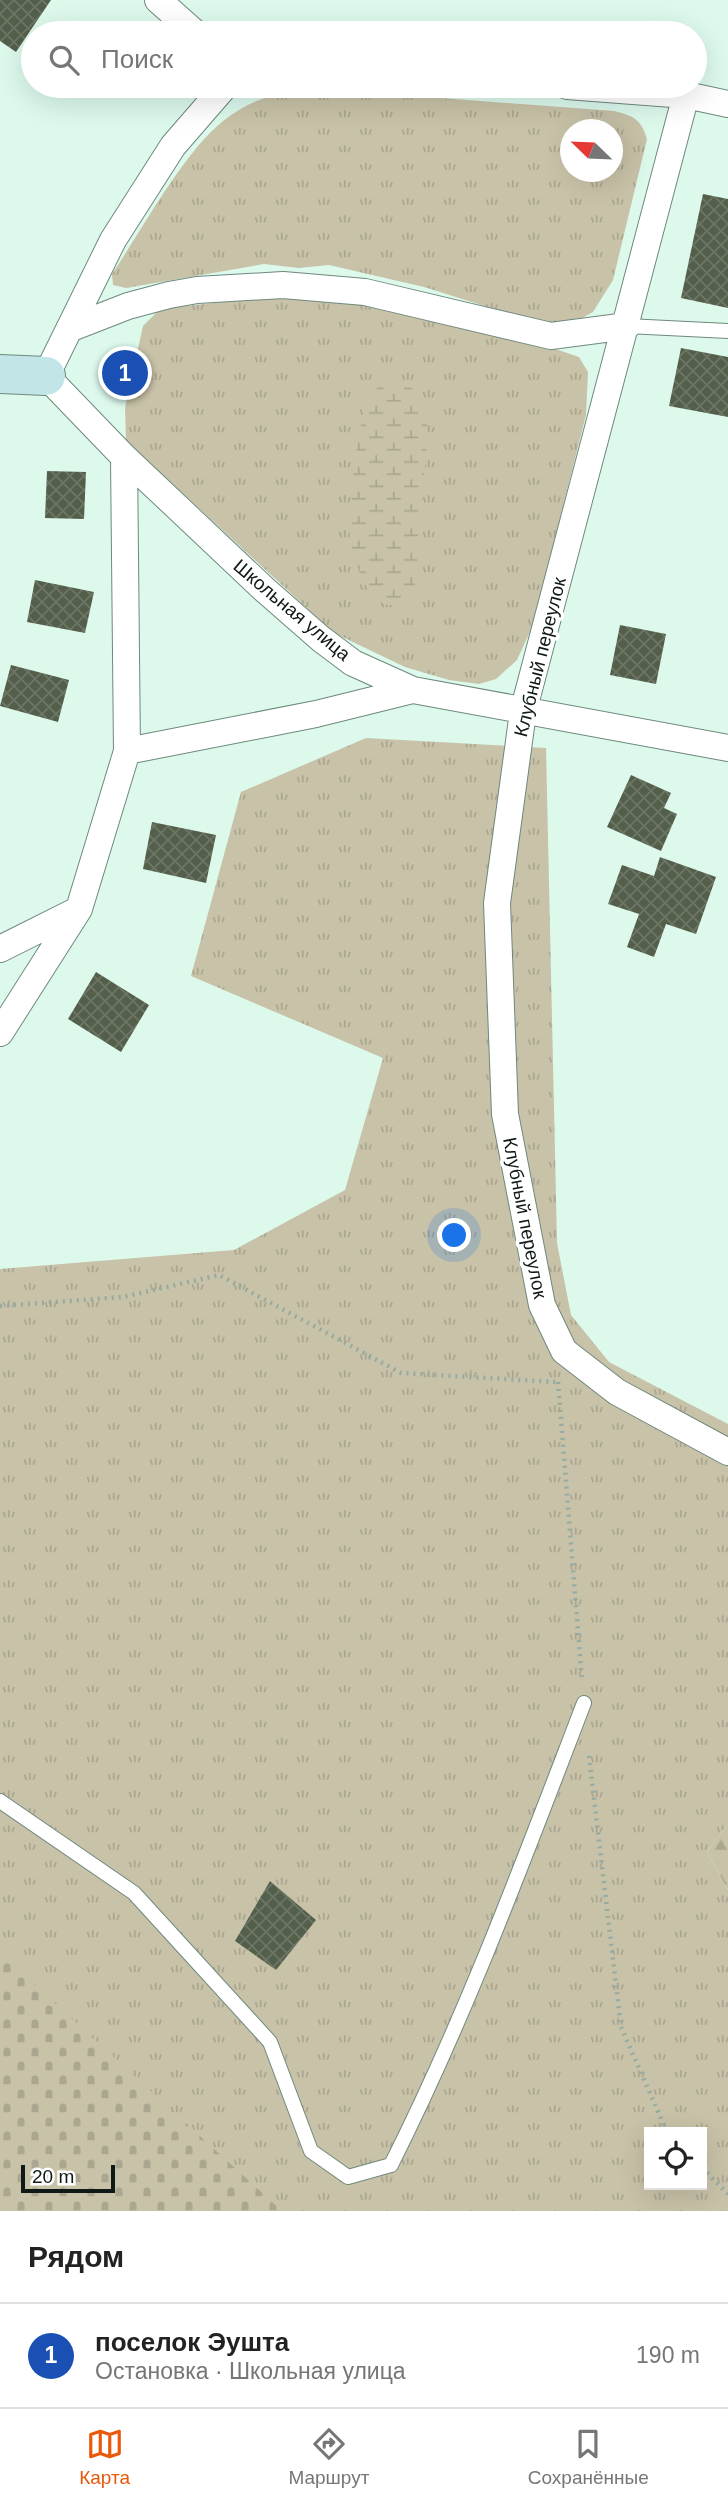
<!DOCTYPE html>
<html lang="ru">
<head>
<meta charset="utf-8">
<style>
	body { margin:0; font-family:Arial,sans-serif; background:#f6f6f6; color:#222 }
	.controls { position:absolute; right:21px; bottom:21px; display:grid; overflow:hidden; border-radius:0px; box-shadow:0 7px 28px #0002 }
	.controls button { width:63px; height:63px; display:grid; place-items:center; padding:0; border:0; border-bottom:2px solid #e0e0e0; background:#fff; color:#222; font:35px sans-serif }
	.compass { position:absolute; left:560px; top:119px; width:63px; height:63px; border-radius:50%; background:#fff; box-shadow:0 7px 28px #0002; rotate:293deg }
	.scale { position:absolute; left:21px; bottom:18px; width:94px; box-sizing:border-box; padding-left:7px; border:4px solid #0f1915; border-top:0; font-size:19px; line-height:24px; white-space:nowrap; color:#0f1915; -webkit-text-stroke:5px #fff; paint-order:stroke }
	.you { position:absolute; left:455px; top:1236px; width:24px; height:24px; margin:-18px; border:5px solid #fff; border-radius:50%; background:#1a73e8; box-shadow:0 0 0 10px #1a73e833 }
	.badge { display:grid; place-items:center; width:46px; height:46px; border-radius:50%; background:#ea580c; color:#fff; font-size:23px; font-weight:700 }
	.pin { position:absolute; translate:-50% -50%; border:4px solid #fff; box-shadow:0 2px 7px #0006 }
	.list { margin:0; padding:0; list-style:none }
	h2 { display:flex; justify-content:space-between; align-items:center; height:91px; margin:0; padding:0 28px; font-size:30px }
	h2 small { font-size:23px; font-weight:400; color:#767676 }
	.list li { display:grid; grid-template-columns:46px 1fr auto; gap:21px; align-items:center; box-sizing:border-box; height:105px; padding:0 28px; border-top:2px solid #e0e0e0 }
	.list b { display:block; font-size:26px; white-space:nowrap }
	.list p { margin:0; font-size:23px; white-space:nowrap; color:#767676 }
	.list em { font-size:23px; font-style:normal; color:#767676 }
	.icon { flex:none; width:38px; height:38px; fill:none; stroke:currentColor; stroke-width:2; stroke-linecap:round; stroke-linejoin:round }
	.map { position:relative; flex:none; width:728px; height:2211px; overflow:hidden }
	.search { position:absolute; background:#fff; box-shadow:0 7px 28px #0002; left:21px; right:21px; top:21px; height:77px; display:flex; align-items:center; gap:18px; box-sizing:border-box; padding:0 24px; border-radius:38px; color:#767676; font-size:26px }
	.sheet { height:196px; background:#fff }
	nav { display:flex; justify-content:space-around; align-items:center; box-sizing:border-box; height:98px; border-top:2px solid #e0e0e0; background:#fff; font-size:19px; color:#767676 }
	nav a { display:grid; justify-items:center; gap:4px }
	nav .on { color:#ea580c }
	.map>svg:first-child { display:block }
</style>
</head>
<body>
<div class="map">
<svg width="728" height="2211" viewBox="0 0 728 2211">
	<defs>
		<pattern id="grass-tufts" width="24" height="20" patternUnits="userSpaceOnUse" patternTransform="scale(1.75)"><rect width="24" height="20" fill="#c8c2a8"/><path d="M3 7l-1-3M5 7V3M7 7l1-3M15 17l-1-3M17 17v-4M19 17l1-3" fill="none" stroke="#aba690"/></pattern>
		<pattern id="forest-firs" width="22" height="20" patternUnits="userSpaceOnUse" patternTransform="scale(1.75)"><rect width="22" height="20" fill="#c8c2a8"/><path d="M5 1l3.5 6h-7zM16 11l3.5 6h-7z" fill="#aba690"/></pattern>
		<pattern id="wetland-marsh" width="20" height="14" patternUnits="userSpaceOnUse" patternTransform="scale(1.75)"><rect width="20" height="14" fill="#c8c2a8"/><path d="M1 5h8M5 5V1M11 12h8M15 12V8" fill="none" stroke="#aba690"/></pattern>
		<pattern id="cemetery-stones" width="16" height="16" patternUnits="userSpaceOnUse" patternTransform="scale(1.75)"><rect width="16" height="16" fill="#c8c2a8"/><path d="M2 7V4a2 2 0 0 1 4 0v3zM10 15v-3a2 2 0 0 1 4 0v3z" fill="#aba690"/></pattern>
		<pattern id="building-cross-hatch" width="8" height="8" patternUnits="userSpaceOnUse" patternTransform="scale(1.75)"><rect width="8" height="8" fill="#545f4b"/><path d="M0 0l8 8M0 8l8-8" fill="none" stroke="#6d7666"/></pattern>
	</defs>
	<rect width="100%" height="100%" fill="#dcf9ec"/>
	<path fill="url(#grass-tufts)" fill-rule="evenodd" d="M307 88 614 111C634 116 641 119 647 139L613 280 593 312 568 326 542 324 424 287 329 265 299 268 264 264 126 288 113 285 112 274C142 230 183 153 223 121 247 101 277 92 307 88ZM570 130H612V172H570Z
		M265 297 381 304 535 342 579 357 588 372 586 415 533 625 517 660 496 679 479 684 449 680 405 667 334 633 126 441 125 408 143 326 160 309Z
		M366 738 546 748 557 1243 571 1315 609 1362 728 1424V1823L707 1852 728 1890V2211H0V1269L234 1250 345 1190 383 1058 191 976 241 792ZM649 2132H702V2185H649Z"/>
	<path fill="url(#forest-firs)" d="M728 1823V1890L707 1852Z"/>
	<path fill="url(#wetland-marsh)" d="M400 383 417 391 427 410 426 454 415 583 410 601C400 604 388 608 379 601 363 590 353 556 350 538 347 516 359 409 371 394 379 384 388 384 400 383Z"/>
	<path fill="url(#cemetery-stones)" d="M0 1953 282 2211H0Z"/>
	<path fill="url(#building-cross-hatch)" d="M0 0H51L16 52 0 41Z
		M703 194 728 199V308L681 298Z
		M681 348 728 357V417L669 406Z
		M47 471 86 472 84 519 45 518Z
		M35 580 94 592 85 633 27 622Z
		M620 625 666 634 656 684 610 675Z
		M11 665 69 680 58 722 0 706Z
		M631 775 671 793 664 808 677 814 661 851 607 827Z
		M152 822 216 835 206 883 143 869Z
		M660 857 716 877 696 934 666 924 654 957 627 947 639 914 608 904 622 865 654 876Z
		M96 972 149 1005 121 1052 68 1019Z
		M270 1881 316 1920 276 1970 235 1941Z"/>
	<g fill="none" stroke-linecap="round" stroke-linejoin="round">
		<g stroke="#6e897d" stroke-width="16">
			<path id="lane" d="M627 326 728 331
				M0 1801 134 1893 270 2042 311 2151 348 2177 391 2165C466 2016 524 1859 584 1703"/>
		</g>
		<g stroke="#6e897d" stroke-width="28">
			<path id="street" d="M158 0 195 33
				M225 86 173 146 113 240 46 376 124 457 265 590 321 639 353 663 413 690 728 748
				M567 86 686 95 728 104
				M686 95 523 712 497 903 505 1114 542 1305 564 1351 617 1392 728 1452
				M69 329 128 306 169 295 197 290 283 285 365 292 551 336 627 326
				M127 751 316 714 413 690
				M0 949 78 910
				M0 1033 79 909 127 751 124 457"/>
		</g>
		<g stroke="#6e897d" stroke-width="40">
			<path id="secondary" d="M0 374 46 376"/>
		</g>
		<path stroke="#95aba1" stroke-width="4.5" stroke-dasharray="2 5" stroke-linecap="butt" d="M0 1306 123 1297 219 1275 401 1373 556 1382
			M558 1382 582 1681
			M589 1756 621 2027 667 2132
			M702 2168 728 2194"/>
		<use href="#lane" stroke="#fff" stroke-width="14"/>
		<use href="#street" stroke="#fff" stroke-width="26"/>
		<use href="#secondary" stroke="#c2e6e8" stroke-width="38"/>
	</g>
	<g text-anchor="middle" dominant-baseline="central" stroke-width="7" stroke-linejoin="round" paint-order="stroke">
		<g font-size="19" fill="#0f1915" stroke="#fff">
			<text transform="translate(292 610) rotate(40)">Школьная улица</text>
			<text transform="translate(540 657) rotate(-76)">Клубный переулок</text>
			<text transform="translate(525 1218) rotate(79)">Клубный переулок</text>
		</g>
	</g>
</svg>
<div class="controls">
<button><svg class="icon" aria-label="locate" viewBox="0 0 24 24"><circle cx="12" cy="12" r="6"/><path d="M12 2v4M12 18v4M2 12h4M18 12h4"/></svg></button>
</div>
<svg class="compass" viewBox="-18 -18 36 36"><path d="M0-13l5 13h-10z" fill="#e53935"/><path d="M0 13l5-13h-10z" fill="#767676"/></svg>
<div class="scale">20 m</div>
<div class="you"></div>
<div class="pin badge" style="left:125px;top:373px;background:#1a4fb4">1</div>
<div class="search"><svg class="icon" aria-label="search" viewBox="0 0 24 24"><circle cx="10" cy="10" r="6"/><path d="M15 15l6 6"/></svg>Поиск</div>
</div>
<section class="sheet">
<h2>Рядом<small></small></h2>
<ul class="list">
<li><span class="badge" style="background:#1a4fb4">1</span><div><b>поселок Эушта</b><p>Остановка · Школьная улица</p></div><em>190 m</em></li>
</ul>
</section>
<nav>
<a class="on"><svg class="icon" aria-label="map" viewBox="0 0 24 24"><path d="M3 6l6-2 6 2 6-2v14l-6 2-6-2-6 2zM9 4v14M15 6v14"/></svg>Карта</a>
<a><svg class="icon" aria-label="directions" viewBox="0 0 24 24"><path d="M12 3l9 9-9 9-9-9zM9 14v-3h6M13 9l2 2-2 2"/></svg>Маршрут</a>
<a><svg class="icon" aria-label="saved" viewBox="0 0 24 24"><path d="M7 4h10v16l-5-4-5 4z"/></svg>Сохранённые</a>
</nav>
</body>
</html>
